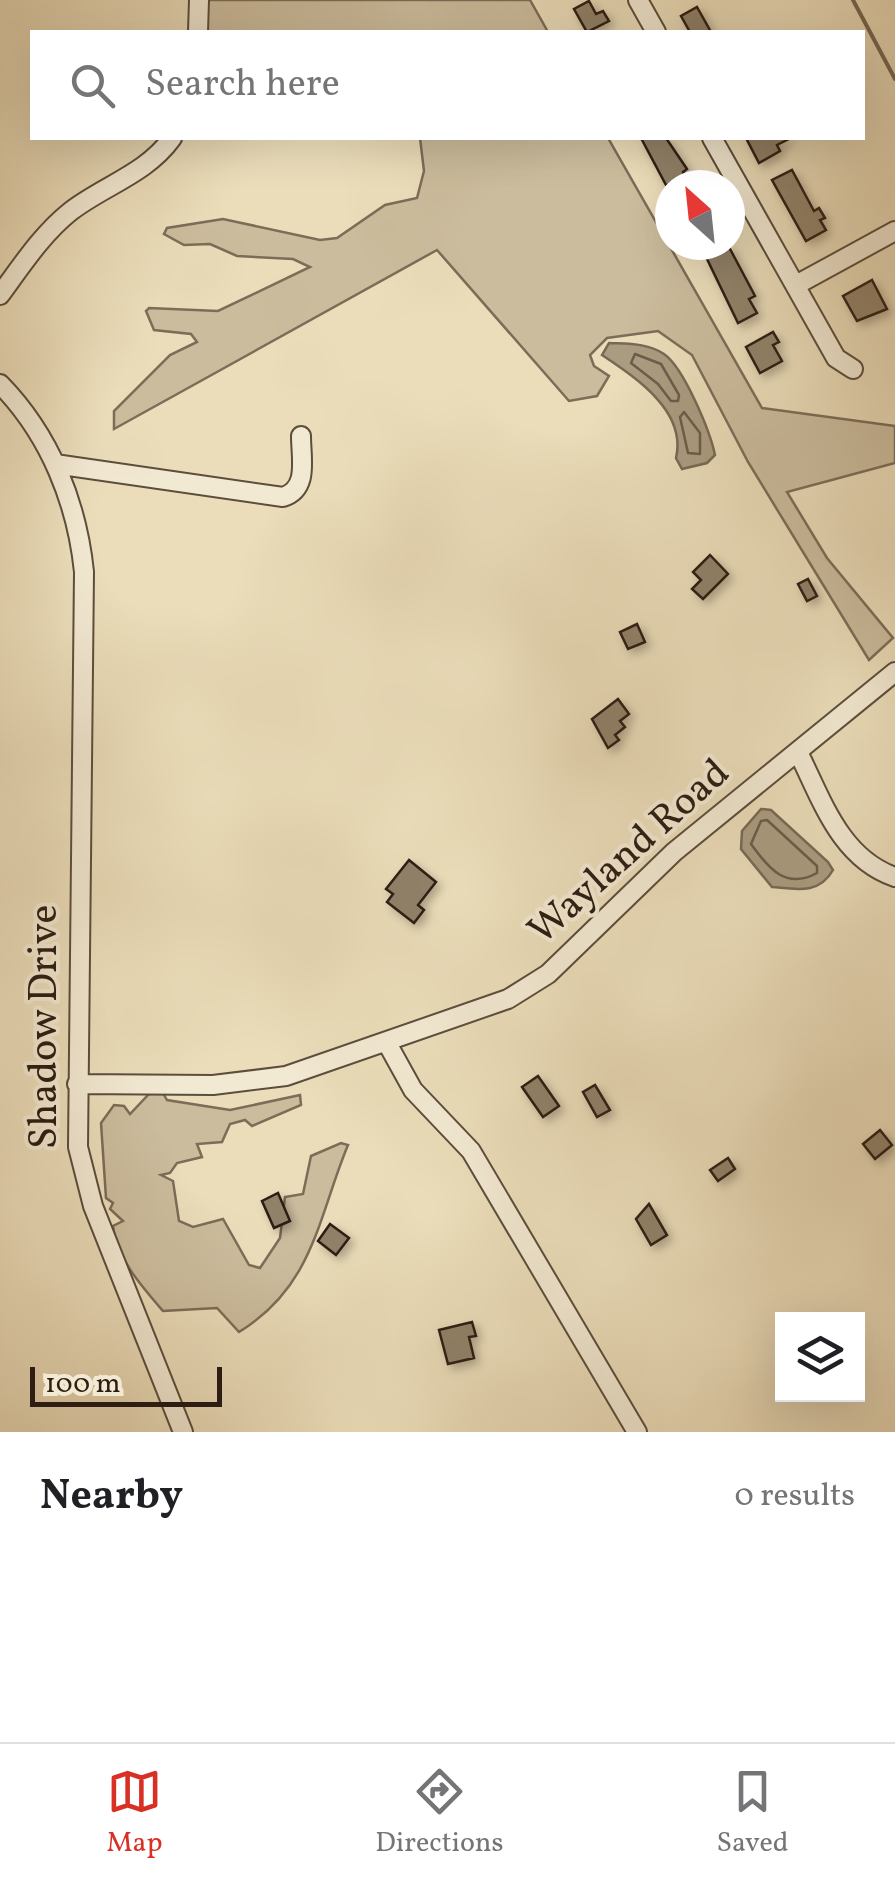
<!DOCTYPE html>
<html lang="en">
<head>
<meta charset="utf-8">
<style>
	body { margin:0; font-family:Vollkorn,serif; background:#f2f2f2; color:#202124 }
	.controls { position:absolute; right:30px; bottom:30px; display:grid; overflow:hidden; border-radius:0px; box-shadow:0 10px 40px #0002 }
	.controls button { width:90px; height:90px; display:grid; place-items:center; padding:0; border:0; border-bottom:2px solid #e0e0e0; background:#fff; color:#202124; font:50px sans-serif }
	.compass { position:absolute; left:655px; top:170px; width:90px; height:90px; border-radius:50%; background:#fff; box-shadow:0 10px 40px #0002; rotate:333deg }
	.scale { position:absolute; left:30px; bottom:25px; width:192px; box-sizing:border-box; padding-left:10px; border:5px solid #2d1d12; border-top:0; font-size:28px; line-height:35px; white-space:nowrap; color:#2d1d12; -webkit-text-stroke:8px #f2e9d2; paint-order:stroke }
	.list { margin:0; padding:0; list-style:none }
	h2 { display:flex; justify-content:space-between; align-items:center; height:130px; margin:0; padding:0 40px; font-size:42px }
	h2 small { font-size:32px; font-weight:400; color:#757577 }
	.icon { flex:none; width:55px; height:55px; fill:none; stroke:currentColor; stroke-width:2; stroke-linecap:round; stroke-linejoin:round }
	.map { position:relative; flex:none; width:895px; height:1432px; overflow:hidden }
	.search { position:absolute; background:#fff; box-shadow:0 10px 40px #0002; left:30px; right:30px; top:30px; height:110px; display:flex; align-items:center; gap:25px; box-sizing:border-box; padding:0 35px; border-radius:0px; color:#757577; font-size:38px }
	.sheet { height:310px; background:#fff }
	nav { display:flex; justify-content:space-around; align-items:center; box-sizing:border-box; height:140px; border-top:2px solid #e0e0e0; background:#fff; font-size:28px; color:#757577 }
	nav a { display:grid; justify-items:center; gap:5px }
	nav .on { color:#d93025 }
	.map>svg:first-child { display:block }
</style>
</head>
<body>
<div class="map">
<svg width="895" height="1432" viewBox="0 0 895 1432">
	<defs>
		<filter id="shadow"><feDropShadow dx="4.5" dy="4.5" stdDeviation="5" flood-color="#0004"/></filter>
	</defs>
	<rect width="100%" height="100%" fill="#ebddba"/>
	<filter id="stains"><feTurbulence type="fractalNoise" baseFrequency=".002" numOctaves="4"/><feColorMatrix values="0 0 0 0 .2 0 0 0 0 .09 0 0 0 0 .02 0 0 0 .5 -.17"/></filter>
	<radialGradient id="worn" r=".72"><stop offset=".6" stop-color="#630" stop-opacity="0"/><stop offset="1" stop-color="#630" stop-opacity=".3"/></radialGradient>
	<path fill="#cbbc9d" stroke="#7c6c58" stroke-width="2.5" d="M205 0H530L548 32H204Z
		M420 138H608L762 408 895 426V463L787 492 827 558 893 638 869 660 748 462 692 355 658 331 607 338 590 355 594 366 609 376 597 396 569 401 437 250 114 429V411L170 355 197 342 191 334 154 330 146 311 149 308 218 311 310 267 293 259 237 256 210 244 184 245 164 234 167 228 223 219 320 240 337 238 385 205 417 198 424 171Z
		M163 1093 167 1100 230 1110 300 1095 301 1105 252 1126 245 1120 230 1124 222 1142 197 1144 202 1157 177 1163 170 1173 161 1175 173 1181 179 1221 193 1227 223 1219 249 1265 260 1268 280 1238 285 1197 303 1194 311 1156 341 1143 348 1145C318 1217 314 1286 239 1332L217 1308 163 1311C143 1288 116 1258 113 1226L123 1221 110 1209 113 1203 106 1198 101 1123 114 1105 124 1106 130 1114 149 1094Z"/>
	<path fill="#aa9c81" stroke="#786955" stroke-width="2.5" d="M609 343C628 344 648 343 664 354 684 368 710 431 715 455L707 463 682 469 676 458C687 411 636 378 602 355Z
		M761 809 771 810 828 862 833 870C819 895 796 889 772 887L741 849 742 831Z"/>
	<g fill="none" stroke-linecap="round" stroke-linejoin="round">
		<path stroke="#6c5c4a" stroke-width="2.5" d="M635 354 661 364 679 395 678 401H671L658 384 631 363Z
			M684 412 700 433V454L688 453 680 417Z
			M767 820 817 866V873C786 890 769 869 751 844L761 821Z"/>
		<path stroke="#786955" stroke-width="4" d="M853 0 895 79"/>
	</g>
	<path fill="#908169" stroke="#2d1d12" stroke-width="2.5" filter="url(#shadow)" d="M589 1 596 14 603 11 609 21 587 32 574 9Z
		M697 7 711 32H690L681 16Z
		M641 138H666L687 169 683 172 690 185H666Z
		M746 138H791L777 145 780 151 759 163Z
		M792 170 814 211 819 208 825 218 820 220 826 230 806 241 772 180Z
		M729 247 755 296 749 299 757 313 738 323 707 259Z
		M872 280 887 309 857 321 843 296Z
		M773 332 779 342 773 345 782 361 760 373 746 347Z
		M710 555 728 574 703 599 692 589 701 580 693 572Z
		M808 579 817 596 807 601 798 584Z
		M637 624 645 642 628 649 620 632Z
		M618 699 629 714 620 721 625 727 615 735 619 740 608 748 592 719Z
		M409 860 436 882 418 905 424 910 414 923 387 902 393 894 386 889Z
		M538 1076 559 1106 543 1117 522 1087Z
		M595 1085 610 1110 597 1117 583 1092Z
		M880 1130 892 1145 875 1159 863 1144Z
		M728 1158 735 1169 718 1181 710 1170Z
		M278 1193 290 1221 274 1228 262 1201Z
		M649 1204 667 1235 651 1245 636 1219Z
		M330 1224 349 1238 336 1255 318 1241Z
		M472 1322 476 1336 469 1337 474 1358 448 1364 439 1330Z"/>
	<g fill="none" stroke-linecap="round" stroke-linejoin="round">
		<g stroke="#5c4d3c" stroke-width="22">
			<path id="minor" d="M638 0 656 32
				M198 32 199 0
				M712 138 836 358 853 369
				M796 285 895 231
				M0 295C22 265 42 234 71 211 105 185 146 174 172 138
				M0 384C50 435 77 503 84 572L78 1147 93 1206 183 1432
				M55 464 283 497C309 489 301 459 301 436
				M798 752C822 800 840 858 895 877
				M387 1043 413 1090 471 1151 637 1432
				M77 1084 213 1085 286 1076 508 999 548 974 674 852 895 672"/>
		</g>
		<use href="#minor" stroke="#f2e9d2" stroke-width="18"/>
	</g>
	<g text-anchor="middle" dominant-baseline="central" stroke-width="8" stroke-linejoin="round" paint-order="stroke">
		<g font-size="40" fill="#2d1d12" stroke="#f2e9d2">
			<text transform="translate(630 853) rotate(-42)">Wayland Road</text>
			<text transform="translate(46 1027) rotate(-90)">Shadow Drive</text>
		</g>
	</g>
	<rect width="100%" height="100%" filter="url(#stains)"/>
	<rect width="100%" height="100%" fill="url(#worn)"/>
</svg>
<div class="controls">
<button><svg class="icon" aria-label="layers" viewBox="0 0 24 24"><path d="M12 4l9 5-9 5-9-5zM3 14l9 5 9-5"/></svg></button>
</div>
<svg class="compass" viewBox="-18 -18 36 36"><path d="M0-13l5 13h-10z" fill="#e53935"/><path d="M0 13l5-13h-10z" fill="#757577"/></svg>
<div class="scale">100 m</div>
<div class="search"><svg class="icon" aria-label="search" viewBox="0 0 24 24"><circle cx="10" cy="10" r="6"/><path d="M15 15l6 6"/></svg>Search here</div>
</div>
<section class="sheet">
<h2>Nearby<small>0 results</small></h2>
<ul class="list">
</ul>
</section>
<nav>
<a class="on"><svg class="icon" aria-label="map" viewBox="0 0 24 24"><path d="M3 6l6-2 6 2 6-2v14l-6 2-6-2-6 2zM9 4v14M15 6v14"/></svg>Map</a>
<a><svg class="icon" aria-label="directions" viewBox="0 0 24 24"><path d="M12 3l9 9-9 9-9-9zM9 14v-3h6M13 9l2 2-2 2"/></svg>Directions</a>
<a><svg class="icon" aria-label="saved" viewBox="0 0 24 24"><path d="M7 4h10v16l-5-4-5 4z"/></svg>Saved</a>
</nav>
</body>
</html>
